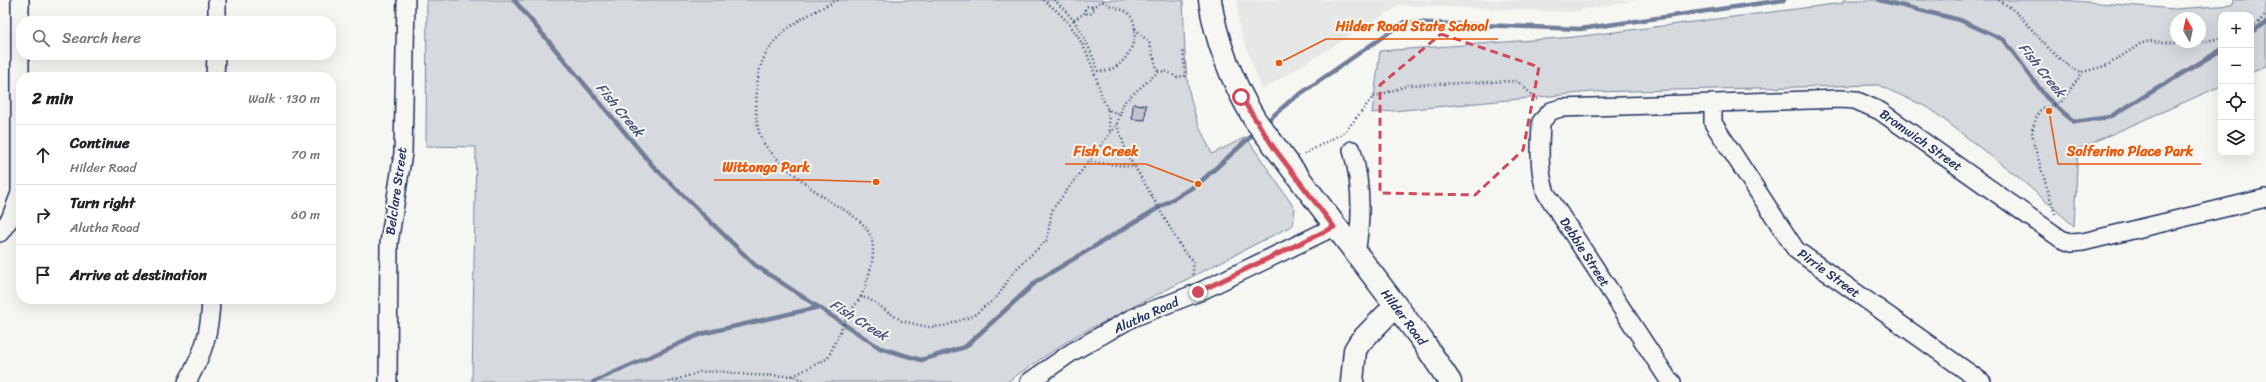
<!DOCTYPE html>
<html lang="en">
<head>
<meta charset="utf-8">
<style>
	body { margin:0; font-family:Sriracha,sans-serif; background:#f6f6f6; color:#202124 }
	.controls { position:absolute; right:12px; top:12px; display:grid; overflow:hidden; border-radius:8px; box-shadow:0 4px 16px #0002 }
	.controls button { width:36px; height:36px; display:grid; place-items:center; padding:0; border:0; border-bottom:1px solid #e0e0e0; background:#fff; color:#202124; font:20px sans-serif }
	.compass { position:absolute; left:2170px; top:12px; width:36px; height:36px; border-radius:50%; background:#fff; box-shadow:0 4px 16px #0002; rotate:351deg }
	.stop { position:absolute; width:12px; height:12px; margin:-9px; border:3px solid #d1495b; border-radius:50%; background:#fff }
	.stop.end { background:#d1495b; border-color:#fff; box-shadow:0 1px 4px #0008 }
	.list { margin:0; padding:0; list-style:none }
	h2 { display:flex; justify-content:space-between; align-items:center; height:52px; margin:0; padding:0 16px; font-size:17px }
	h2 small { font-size:13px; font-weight:400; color:#757577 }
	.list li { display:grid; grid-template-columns:26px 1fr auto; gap:12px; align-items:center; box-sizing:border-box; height:60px; padding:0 16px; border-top:1px solid #e0e0e0 }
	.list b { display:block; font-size:15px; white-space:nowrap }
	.list p { margin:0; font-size:13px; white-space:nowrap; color:#757577 }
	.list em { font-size:13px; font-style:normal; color:#757577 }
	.icon { flex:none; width:22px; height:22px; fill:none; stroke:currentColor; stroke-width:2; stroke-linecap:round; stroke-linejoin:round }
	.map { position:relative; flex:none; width:2266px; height:382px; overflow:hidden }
	.search { position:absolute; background:#fff; box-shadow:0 4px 16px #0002; left:16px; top:16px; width:320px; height:44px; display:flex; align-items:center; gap:10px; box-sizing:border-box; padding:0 14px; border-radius:16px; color:#757577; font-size:15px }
	.panel { position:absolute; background:#fff; box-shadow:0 4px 16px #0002; left:16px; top:72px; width:320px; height:232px; border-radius:16px }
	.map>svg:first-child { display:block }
</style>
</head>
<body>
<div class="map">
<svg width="2266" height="382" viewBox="0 0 2266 382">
	<rect width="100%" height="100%" fill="#f6f6f2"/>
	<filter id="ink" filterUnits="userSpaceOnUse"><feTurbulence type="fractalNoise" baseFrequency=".025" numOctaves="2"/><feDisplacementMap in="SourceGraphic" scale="8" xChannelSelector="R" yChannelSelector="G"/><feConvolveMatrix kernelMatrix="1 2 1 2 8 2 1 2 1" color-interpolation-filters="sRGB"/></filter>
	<g filter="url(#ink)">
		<path fill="#e6e7e7" d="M1237 0H1637L1571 12 1400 5 1262 90 1239 27Z"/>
		<path fill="#d6d9dd" stroke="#78849e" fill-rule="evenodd" d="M427 0H1183C1185 37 1183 75 1194 111 1198 126 1206 140 1212 154L1246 137 1295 209 1293 225 1072 338 1007 382H472L476 147 426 146Z
			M1843 0H2062L2175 9 2233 5 2234 0H2266V66L2251 73V15H2221V86L2078 149 2074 226 2018 177 1929 108 1878 85 1592 92 1372 113 1380 51 1575 37 1843 3ZM2176 18H2200V42H2176Z"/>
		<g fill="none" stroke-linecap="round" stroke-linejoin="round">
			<path stroke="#717e99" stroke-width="4.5" d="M514 0 653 166 755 265 880 348 921 360 965 347 1037 281 1198 184 1256 132
				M1879 0 1960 20 2004 40 2046 97 2074 122 2110 117 2221 50
				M2251 32 2266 23
				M1265 123 1290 101 1404 22 1580 29 1784 0
				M593 382 701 334 819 307"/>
		</g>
		<path fill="#c0c4cd" stroke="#1b2f5e" d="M1133 104 1146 105 1145 120 1132 119Z"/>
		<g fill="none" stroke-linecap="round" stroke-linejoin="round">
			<g stroke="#1b2f5e" stroke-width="20">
				<path id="minor" d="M217 21V0
					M215 77 216 55
					M1713 103V123L1796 250 1982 382
					M1352 150C1362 184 1362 219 1356 254
					M0 233 10 219 20 193V0
					M187 382C204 352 210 333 211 299
					M388 382 389 243 403 153 406 0
					M1029 382 1072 352 1132 318 1199 292 1334 227
					M1672 382 1668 379 1546 193C1538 170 1540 146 1541 122L1551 111 1561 108 1840 99 1855 100 1880 111 2061 239 2072 243 2083 242 2266 198"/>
			</g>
			<g stroke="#1b2f5e" stroke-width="25">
				<path id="tertiary" d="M1210 0C1216 43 1233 83 1255 120L1422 340 1450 382
					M1352 382 1355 350 1360 342 1395 306"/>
			</g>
			<path stroke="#1b2f5e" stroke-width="2.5" stroke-dasharray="1 3" stroke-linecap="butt" d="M838 0C798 19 759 38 757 88 756 107 754 129 765 145 779 164 814 191 834 204 846 211 863 220 869 233 879 251 868 279 861 297
				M1043 0C1069 18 1084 42 1094 72 1099 85 1101 97 1108 110L1119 114
				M1054 0C1078 20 1088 43 1098 71 1123 75 1145 36 1130 15 1125 8 1109 8 1101 0
				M1999 0C2007 5 2015 11 2021 17 2036 33 2061 68 2083 72
				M1085 10a4 4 0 1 1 8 0a4 4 0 1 1-8 0Z
				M1092 8 1102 1
				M1074 20 1086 12
				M2251 26 2259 22 2266 14
				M1135 29 1149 42 1158 72
				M1108 110 1110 133
				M1117 124 1127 154 1134 167
				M1304 154 1345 132 1373 97 1409 85 1517 81 1539 101
				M1091 162 1135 167 1184 252 1193 260V277
				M2055 214 2034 145 2032 131 2037 115 2041 109 2061 102 2083 72 2108 65 2140 44 2149 41 2190 44 2221 38
				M793 376 828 358 847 316 861 297 869 299 902 321 928 327 944 326 973 316 998 296 1014 271 1047 240 1052 210 1117 124 1124 102 1158 72 1165 71 1177 77 1185 76 1183 51
				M669 382 700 372 719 371 749 375 793 376 808 382"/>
			<use href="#minor" stroke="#f6f6f2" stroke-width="17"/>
			<use href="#tertiary" stroke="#f6f6f2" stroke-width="22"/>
		</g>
	</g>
	<g fill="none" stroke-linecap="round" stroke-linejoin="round" filter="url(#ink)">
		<path stroke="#d1495b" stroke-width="5" d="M1198 292 1334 227 1274 148 1241 97"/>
	</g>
	<path fill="none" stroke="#d1495b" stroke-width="3" stroke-dasharray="8 5" stroke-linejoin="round" d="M1441 34 1539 67 1523 150 1475 195 1380 193V85Z"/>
	<g text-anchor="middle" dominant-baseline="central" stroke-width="4" stroke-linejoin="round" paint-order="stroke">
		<g font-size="13" fill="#1b2f5e" stroke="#f6f6f2">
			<text transform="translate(1921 140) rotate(35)">Bromwich Street</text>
			<text transform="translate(396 191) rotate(-82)">Belclare Street</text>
			<text transform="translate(1585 252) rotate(57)">Debbie Street</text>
			<text transform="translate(1829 273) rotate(36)">Pirrie Street</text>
			<text transform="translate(1146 315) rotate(-24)">Alutha Road</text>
			<text transform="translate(1404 317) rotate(53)">Hilder Road</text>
		</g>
		<g font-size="14" font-style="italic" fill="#46567b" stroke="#f6f6f2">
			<text transform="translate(2042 70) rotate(51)">Fish Creek</text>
			<text transform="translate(620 110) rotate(50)">Fish Creek</text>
			<text transform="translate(859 320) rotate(32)">Fish Creek</text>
		</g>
	</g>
	<path fill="none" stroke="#e8590c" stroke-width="1.5" d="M1279 63L1326 39H1498M1198 184L1146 164H1065M2049 111L2058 164H2201M876 182L817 180H714"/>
	<g fill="#e8590c" stroke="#f6f6f2" stroke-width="1.5">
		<circle cx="1279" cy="63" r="4"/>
		<circle cx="1198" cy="184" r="4"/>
		<circle cx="2049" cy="111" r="4"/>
		<circle cx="876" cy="182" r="4"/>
	</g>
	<g font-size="14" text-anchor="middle" font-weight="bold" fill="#e8590c" stroke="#f6f6f2" stroke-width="4" stroke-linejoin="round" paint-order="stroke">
		<text x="1412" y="31">Hilder Road State School</text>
		<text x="1106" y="156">Fish Creek</text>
		<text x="2130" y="156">Solferino Place Park</text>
		<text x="766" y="172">Wittonga Park</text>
	</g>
</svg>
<div class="controls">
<button>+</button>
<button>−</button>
<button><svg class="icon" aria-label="locate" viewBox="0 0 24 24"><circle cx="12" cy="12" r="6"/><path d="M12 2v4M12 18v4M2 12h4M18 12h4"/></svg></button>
<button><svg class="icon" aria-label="layers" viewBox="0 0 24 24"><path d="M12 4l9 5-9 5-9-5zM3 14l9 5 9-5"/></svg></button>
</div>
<svg class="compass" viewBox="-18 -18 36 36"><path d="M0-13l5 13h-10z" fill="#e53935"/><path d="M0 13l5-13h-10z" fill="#757577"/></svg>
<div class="stop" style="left:1241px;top:97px"></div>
<div class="stop end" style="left:1198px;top:292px"></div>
<div class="search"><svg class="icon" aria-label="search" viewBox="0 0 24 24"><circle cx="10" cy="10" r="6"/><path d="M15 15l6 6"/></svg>Search here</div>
<section class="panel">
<h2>2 min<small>Walk · 130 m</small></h2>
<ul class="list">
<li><svg class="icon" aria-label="ahead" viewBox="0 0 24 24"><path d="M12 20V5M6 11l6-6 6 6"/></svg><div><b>Continue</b><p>Hilder Road</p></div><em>70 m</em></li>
<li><svg class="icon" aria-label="right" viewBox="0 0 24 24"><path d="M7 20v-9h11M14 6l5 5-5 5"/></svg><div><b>Turn right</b><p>Alutha Road</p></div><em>60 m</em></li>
<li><svg class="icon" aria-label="arrive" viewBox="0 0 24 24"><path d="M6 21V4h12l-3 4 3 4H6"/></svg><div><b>Arrive at destination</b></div></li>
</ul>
</section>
</div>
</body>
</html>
